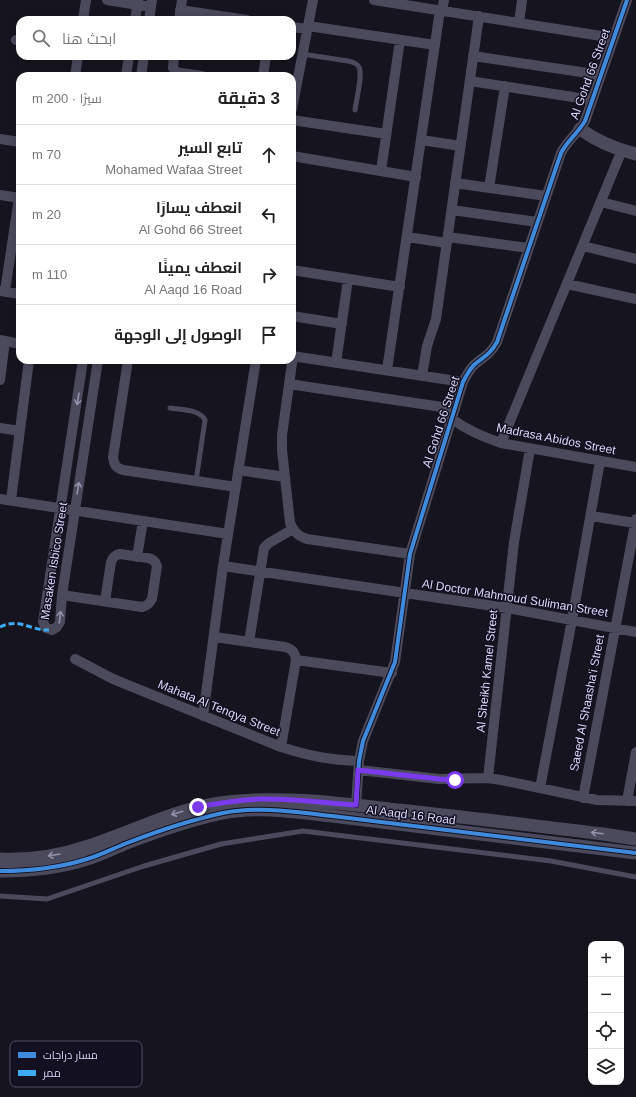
<!DOCTYPE html>
<html lang="ar">
<head>
<meta charset="utf-8">
<style>
	body { margin:0; font-family:Helvetica,Cairo,sans-serif; background:#f2f2f2; color:#222; direction:rtl }
	.controls { position:absolute; right:12px; bottom:12px; display:grid; overflow:hidden; border-radius:8px; box-shadow:0 2px 10px #0003 }
	.controls button { width:36px; height:36px; display:grid; place-items:center; padding:0; border:0; border-bottom:1px solid #e0e0e0; background:#fff; color:#222; font:20px sans-serif }
	.stop { position:absolute; width:12px; height:12px; margin:-9px; border:3px solid #7c3aed; border-radius:50%; background:#fff }
	.stop.end { background:#7c3aed; border-color:#fff; box-shadow:0 1px 4px #0008 }
	.list { margin:0; padding:0; list-style:none }
	h2 { display:flex; justify-content:space-between; align-items:center; height:52px; margin:0; padding:0 16px; font-size:17px }
	h2 small { font-size:13px; font-weight:400; color:#767676 }
	.list li { display:grid; grid-template-columns:26px 1fr auto; gap:12px; align-items:center; box-sizing:border-box; height:60px; padding:0 16px; border-top:1px solid #e0e0e0 }
	.list b { display:block; font-size:15px; white-space:nowrap }
	.list p { margin:0; font-size:13px; white-space:nowrap; color:#767676 }
	.list em { font-size:13px; font-style:normal; color:#767676 }
	.icon { flex:none; width:22px; height:22px; fill:none; stroke:currentColor; stroke-width:2; stroke-linecap:round; stroke-linejoin:round }
	.map { position:relative; flex:none; width:636px; height:1097px; overflow:hidden; direction:ltr }
	.search { position:absolute; background:#fff; box-shadow:0 2px 10px #0003; left:16px; top:16px; width:280px; height:44px; display:flex; align-items:center; gap:10px; box-sizing:border-box; padding:0 14px; border-radius:12px; color:#767676; font-size:15px }
	.panel { position:absolute; background:#fff; box-shadow:0 2px 10px #0003; left:16px; top:72px; width:280px; height:292px; border-radius:12px; direction:rtl }
	.map>svg:first-child { display:block }
</style>
</head>
<body>
<div class="map">
<svg width="636" height="1097" viewBox="0 0 636 1097">
	<rect width="100%" height="100%" fill="#16141e"/>
	<g fill="none" stroke-linecap="round" stroke-linejoin="round">
		<path stroke="#4b4a5d" stroke-width="5" d="M302 54 348 61C352 62 357 63 359 67 363 75 356 101 355 110
			M170 408C182 410 199 409 205 420L196 481
			M0 896 47 899 144 866 221 844 303 831 551 861 636 877"/>
		<path stroke="#4b4a5d" stroke-width="10" d="M107 0 151 7
			M374 0 614 38
			M180 10 247 20
			M442 11 444 0
			M83 20 86 0
			M135 20 138 0
			M149 20 152 0
			M179 20 182 0
			M519 23 522 0
			M308 26 435 45
			M292 27 307 29
			M16 40 20 41
			M174 56 173 68 176 72 181 73 202 76
			M473 56 601 75
			M75 76 78 56
			M126 76 129 56
			M141 76 144 56
			M263 76 266 56
			M470 81 592 100
			M292 109 313 0
			M292 120 386 134
			M0 139 20 142
			M421 140 461 146
			M292 156 416 177
			M381 171 400 40
			M455 183 546 196
			M489 188 505 86
			M0 195 20 198
			M601 202 636 211
			M452 210 537 222
			M407 237 447 243
			M448 237 528 248
			M583 246 636 259
			M292 270 400 287
			M567 284 636 299
			M0 291 20 294
			M5 291 19 198
			M292 316 342 324
			M0 340 20 344
			M292 356 463 382
			M293 356 282 435V450L290 523C294 532 298 536 307 539L410 554
			M83 360 43 622 46 628 52 630 57 627 60 622 62 595 98 360
			M128 360 113 457C114 465 116 468 123 470L236 487
			M336 363 348 279
			M387 370 440 10
			M422 376 427 346 436 319 479 16
			M0 380 5 341
			M289 384 455 409
			M452 419C467 430 483 437 501 443L636 467
			M0 428 20 431
			M501 443 622 150
			M238 470 285 477
			M0 499 228 534
			M11 500 29 360
			M591 516 635 523
			M137 557 143 521
			M223 566 507 608 636 632
			M62 595 142 607C147 606 149 604 152 599L157 566C155 561 153 559 148 558L120 554C115 555 113 557 111 562L105 601
			M214 637 285 647C292 649 295 652 296 660L281 747
			M249 642 264 548 269 543 293 529
			M75 659 113 679 281 747C309 756 330 760 359 761
			M296 660 392 673
			M203 716 223 566 256 360
			M359 770 439 779 488 778 501 780 597 800 636 801
			M488 778 514 542 530 449
			M540 788 572 620 600 461
			M583 798 636 519
			M627 801 636 752
			M356 805 359 761 363 741 395 662 410 554 463 382C466 376 469 370 474 365 483 357 490 355 497 342L561 153C567 141 578 133 585 121L627 0"/>
		<path stroke="#4b4a5d" stroke-width="13" d="M580 129C598 142 615 149 636 154
			M0 859C28 860 56 857 82 848 129 834 171 810 220 803 279 795 339 803 398 810 466 817 535 826 603 834L636 839
			M0 871C30 871 59 868 87 859 101 855 114 848 127 843 158 831 190 820 223 813 258 806 296 812 332 816L636 853"/>
		<path stroke="#3fa9f5" stroke-width="3" stroke-dasharray="6 3" stroke-linecap="butt" d="M0 627C20 617 30 631 49 630"/>
		<g stroke="#131121" stroke-width="6">
			<path id="cycleway" d="M356 805 359 761 363 741 395 662 410 554 463 382C466 376 469 370 474 365 483 357 490 355 497 342L561 153C567 141 578 133 585 121L627 0
				M0 871C30 871 59 868 87 859 101 855 114 848 127 843 158 831 190 820 223 813 258 806 296 812 332 816L636 853"/>
		</g>
		<use href="#cycleway" stroke="#408adc" stroke-width="4"/>
	</g>
	<defs><path id="oneway-shaft" d="M-6 0H5M1.5-3L5.5 0L1.5 3" fill="none" stroke-width="1.6" stroke-linecap="round" stroke-linejoin="round"/></defs>
	<g stroke="#9290ac">
		<use href="#oneway-shaft" transform="translate(78 399) rotate(99)"/>
		<use href="#oneway-shaft" transform="translate(78 488) rotate(-81)"/>
		<use href="#oneway-shaft" transform="translate(60 617) rotate(-84)"/>
		<use href="#oneway-shaft" transform="translate(177 813) rotate(163)"/>
		<use href="#oneway-shaft" transform="translate(597 833) rotate(-173)"/>
		<use href="#oneway-shaft" transform="translate(54 855) rotate(171)"/>
	</g>
	<g fill="none" stroke-linecap="round" stroke-linejoin="round">
		<path stroke="#7c3aed" stroke-width="5" d="M198 807C219 803 240 800 260 799 292 798 325 803 356 805L358 770 439 779 455 780"/>
	</g>
	<g text-anchor="middle" dominant-baseline="central" stroke-width="3" stroke-linejoin="round" paint-order="stroke">
		<g font-size="12" fill="#d9d6fa" stroke="#131121">
			<text transform="translate(590 74) rotate(-70)">Al Gohd 66 Street</text>
			<text transform="translate(441 422) rotate(-72)">Al Gohd 66 Street</text>
			<text transform="translate(556 439) rotate(11)">Madrasa Abidos Street</text>
			<text transform="translate(54 561) rotate(-81)">Masaken Isbico Street</text>
			<text transform="translate(515 598) rotate(9)">Al Doctor Mahmoud Suliman Street</text>
			<text transform="translate(487 671) rotate(-84)">Al Sheikh Kamel Street</text>
			<text transform="translate(587 703) rotate(-79)">Saeed Al Shaasha'i Street</text>
			<text transform="translate(219 708) rotate(22)">Mahata Al Tenqya Street</text>
			<text transform="translate(411 815) rotate(7)">Al Aaqd 16 Road</text>
		</g>
	</g>
	<rect x="10" y="1041" width="132" height="46" rx="6" fill="#131121" stroke="#4e4c62" stroke-width="1"/>
	<rect x="18" y="1052" width="18" height="6" fill="#408adc"/>
	<rect x="18" y="1070" width="18" height="6" fill="#3fa9f5"/>
	<g font-size="11" fill="#d9d6fa">
		<text x="43" y="1059">مسار دراجات</text>
		<text x="43" y="1077">ممر</text>
	</g>
</svg>
<div class="controls">
<button>+</button>
<button>−</button>
<button><svg class="icon" aria-label="locate" viewBox="0 0 24 24"><circle cx="12" cy="12" r="6"/><path d="M12 2v4M12 18v4M2 12h4M18 12h4"/></svg></button>
<button><svg class="icon" aria-label="layers" viewBox="0 0 24 24"><path d="M12 4l9 5-9 5-9-5zM3 14l9 5 9-5"/></svg></button>
</div>
<div class="stop" style="left:455px;top:780px"></div>
<div class="stop end" style="left:198px;top:807px"></div>
<div class="search"><svg class="icon" aria-label="search" viewBox="0 0 24 24"><circle cx="10" cy="10" r="6"/><path d="M15 15l6 6"/></svg>ابحث هنا</div>
<section class="panel">
<h2>3 دقيقة<small>سيرًا · 200 m</small></h2>
<ul class="list">
<li><svg class="icon" aria-label="ahead" viewBox="0 0 24 24"><path d="M12 20V5M6 11l6-6 6 6"/></svg><div><b>تابع السير</b><p>Mohamed Wafaa Street</p></div><em>70 m</em></li>
<li><svg class="icon" aria-label="left" viewBox="0 0 24 24"><path d="M17 20v-9H6M10 6l-5 5 5 5"/></svg><div><b>انعطف يسارًا</b><p>Al Gohd 66 Street</p></div><em>20 m</em></li>
<li><svg class="icon" aria-label="right" viewBox="0 0 24 24"><path d="M7 20v-9h11M14 6l5 5-5 5"/></svg><div><b>انعطف يمينًا</b><p>Al Aaqd 16 Road</p></div><em>110 m</em></li>
<li><svg class="icon" aria-label="arrive" viewBox="0 0 24 24"><path d="M6 21V4h12l-3 4 3 4H6"/></svg><div><b>الوصول إلى الوجهة</b></div></li>
</ul>
</section>
</div>
</body>
</html>
